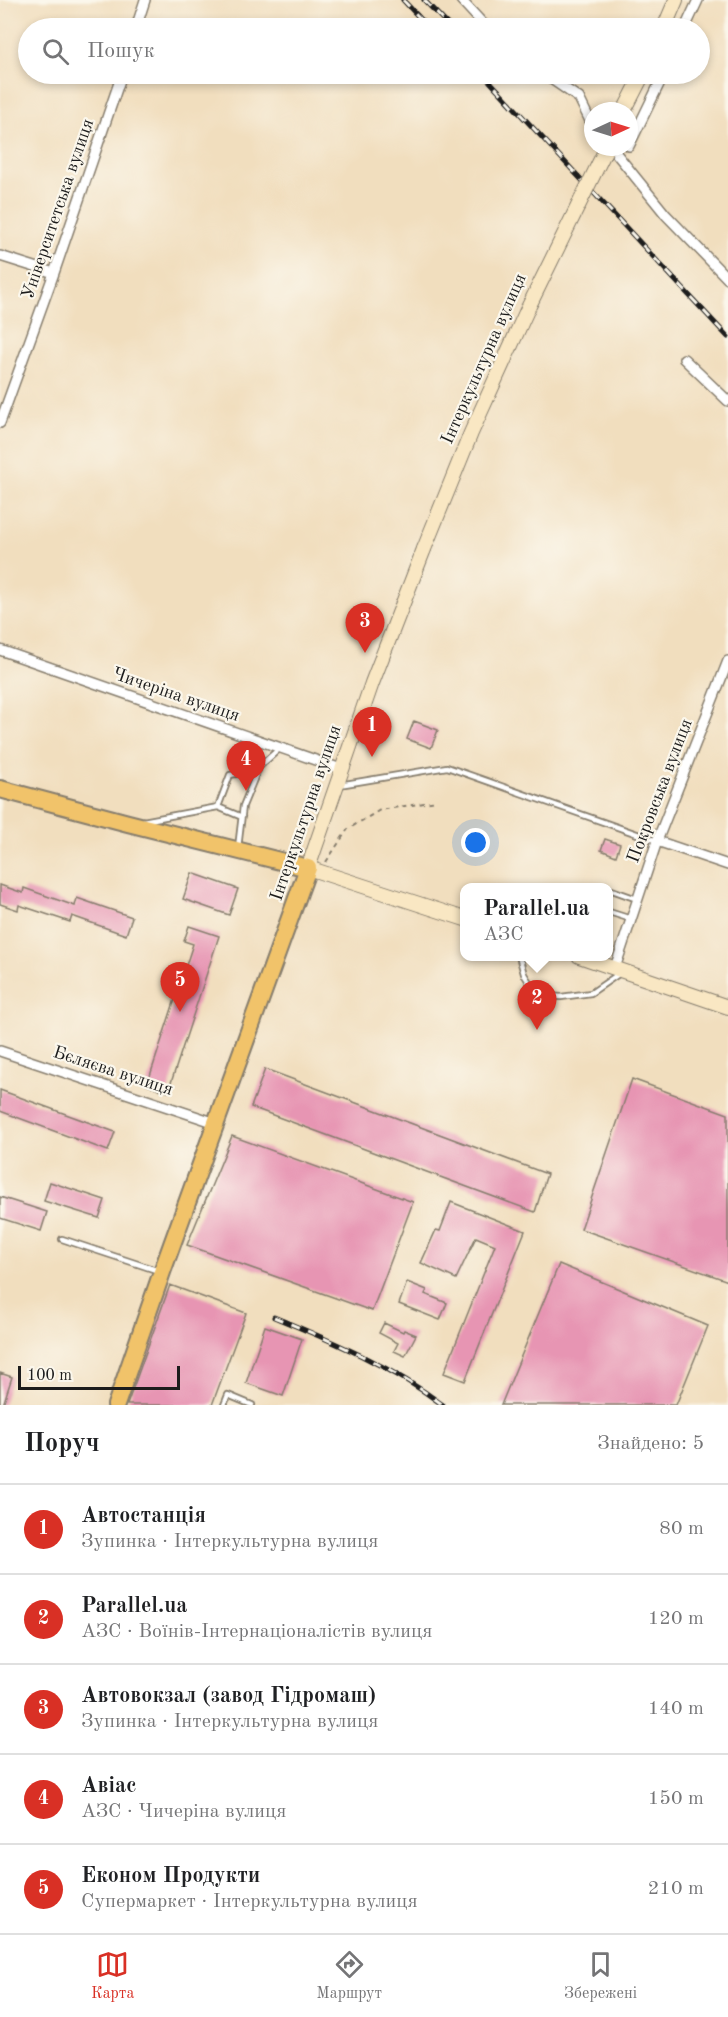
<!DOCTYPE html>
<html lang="uk">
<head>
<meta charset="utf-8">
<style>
	body { margin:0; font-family:"Old Standard TT",serif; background:#f6f6f6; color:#202124 }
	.compass { position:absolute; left:584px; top:102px; width:54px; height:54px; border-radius:50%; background:#fff; box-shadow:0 3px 9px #0003; rotate:86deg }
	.scale { position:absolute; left:18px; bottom:15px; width:162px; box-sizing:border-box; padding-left:6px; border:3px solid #1c1c1c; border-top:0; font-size:16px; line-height:21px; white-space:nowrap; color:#1c1c1c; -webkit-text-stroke:4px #fbf7ec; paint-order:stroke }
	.you { position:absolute; left:476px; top:843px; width:21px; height:21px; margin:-15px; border:4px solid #fff; border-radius:50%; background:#1a73e8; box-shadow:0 0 0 9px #1a73e833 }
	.badge { display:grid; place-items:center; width:39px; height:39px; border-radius:50%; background:#d93025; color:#fff; font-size:20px; font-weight:700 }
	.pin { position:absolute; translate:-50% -50px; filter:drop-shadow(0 2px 3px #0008) }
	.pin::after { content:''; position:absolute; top:32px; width:21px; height:18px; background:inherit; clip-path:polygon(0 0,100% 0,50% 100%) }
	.popup { position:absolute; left:460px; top:883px; width:153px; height:78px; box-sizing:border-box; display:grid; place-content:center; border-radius:12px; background:#fff; filter:drop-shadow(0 2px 4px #0005); font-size:20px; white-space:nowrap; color:#757577 }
	.popup b { font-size:22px; color:#202124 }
	.popup::after { content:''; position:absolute; left:50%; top:100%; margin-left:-12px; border:12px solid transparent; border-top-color:#fff }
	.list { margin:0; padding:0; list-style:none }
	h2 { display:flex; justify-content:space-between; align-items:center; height:78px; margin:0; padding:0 24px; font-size:26px }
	h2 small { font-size:20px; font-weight:400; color:#757577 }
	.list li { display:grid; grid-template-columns:39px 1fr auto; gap:18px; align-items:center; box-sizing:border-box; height:90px; padding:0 24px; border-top:2px solid #e0e0e0 }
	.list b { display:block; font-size:22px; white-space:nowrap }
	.list p { margin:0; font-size:20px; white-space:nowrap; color:#757577 }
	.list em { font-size:20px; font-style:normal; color:#757577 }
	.icon { flex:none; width:33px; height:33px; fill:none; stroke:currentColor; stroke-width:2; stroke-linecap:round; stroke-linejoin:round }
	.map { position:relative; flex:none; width:728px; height:1405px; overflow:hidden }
	.search { position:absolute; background:#fff; box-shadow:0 3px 9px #0003; left:18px; right:18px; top:18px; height:66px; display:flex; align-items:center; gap:15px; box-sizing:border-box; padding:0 21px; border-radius:33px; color:#757577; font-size:22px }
	.sheet { height:528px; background:#fff }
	nav { display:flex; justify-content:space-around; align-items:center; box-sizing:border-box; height:84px; border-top:2px solid #e0e0e0; background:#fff; font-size:16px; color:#757577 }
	nav a { display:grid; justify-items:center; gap:3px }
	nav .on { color:#d93025 }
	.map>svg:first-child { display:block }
</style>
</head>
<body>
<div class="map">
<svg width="728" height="1405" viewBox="0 0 728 1405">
	<rect width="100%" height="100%" fill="#fbf7ec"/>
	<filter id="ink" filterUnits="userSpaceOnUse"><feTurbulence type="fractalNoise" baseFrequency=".0167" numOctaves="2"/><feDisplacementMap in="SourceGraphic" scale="12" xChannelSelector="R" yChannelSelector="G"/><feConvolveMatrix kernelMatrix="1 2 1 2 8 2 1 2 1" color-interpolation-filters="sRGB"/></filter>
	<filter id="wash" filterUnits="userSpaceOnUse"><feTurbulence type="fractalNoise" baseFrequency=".008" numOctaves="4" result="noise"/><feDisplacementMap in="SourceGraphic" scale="24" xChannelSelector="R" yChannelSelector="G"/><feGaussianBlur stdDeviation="1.35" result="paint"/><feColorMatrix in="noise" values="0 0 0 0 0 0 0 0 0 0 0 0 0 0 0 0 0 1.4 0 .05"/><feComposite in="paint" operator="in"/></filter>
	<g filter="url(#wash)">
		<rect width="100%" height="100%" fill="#f1debe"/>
		<g id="blocks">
			<path fill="#e795b3" d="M414 721 438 730 431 748 407 739Z
				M605 839 620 844 616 856 601 850Z
				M192 873 238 889 229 915 183 899Z
				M0 885 23 893 24 888 75 906 77 898 132 917 126 935 72 916 70 922 19 905 18 910 0 904Z
				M189 926 219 936 168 1092 147 1085 193 944 184 941Z
				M265 1069 547 1174 535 1212 251 1107Z
				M632 1079 728 1114V1281L581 1229Z
				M0 1090 115 1132 108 1151 0 1111Z
				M232 1136 413 1202 372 1311 187 1245Z
				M50 1182 105 1200 99 1218 44 1201Z
				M0 1197 47 1212 41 1231 0 1218Z
				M451 1202 525 1231 465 1381 444 1373 495 1245 476 1237 456 1279 421 1263 436 1230 440 1231Z
				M559 1264 708 1326 676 1405H501Z
				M407 1282 427 1290 425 1294 447 1303 440 1320 399 1304Z
				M170 1285 246 1313 212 1405H127Z
				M384 1323 403 1332 404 1330 416 1335 405 1356 394 1351 398 1343 379 1333Z
				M265 1326 302 1339 283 1396 246 1383Z
				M0 1373 12 1377 3 1405H0Z"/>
		</g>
	</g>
	<g filter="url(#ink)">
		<use href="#blocks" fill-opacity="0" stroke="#867d6d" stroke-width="1.5"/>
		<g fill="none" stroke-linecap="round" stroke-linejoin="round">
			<g stroke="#867d6d" stroke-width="8">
				<path id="lane" d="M339 785 447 767 657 841
					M218 807 230 775 258 770
					M143 821 218 807 242 817
					M238 848 243 806 259 767 279 749
					M602 887 603 888
					M609 889 637 899
					M609 912 631 919
					M519 956 524 974 537 995 561 997 591 993 620 973
					M62 1239 159 1271
					M224 1405 228 1395 252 1405"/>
			</g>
			<g stroke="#867d6d" stroke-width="12">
				<path id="street" d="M461 0 487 28
					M136 28 145 0
					M685 28 698 0
					M544 74 579 98 593 127
					M629 146 664 74
					M611 147 666 215 728 279
					M0 256 54 273
					M684 359 728 401
					M0 423 54 273 122 74
					M0 650 341 769
					M657 841 728 865
					M615 968 657 841 728 661
					M0 1051 216 1123"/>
			</g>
			<g stroke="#867d6d" stroke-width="16">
				<path id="secondary" d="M664 28 676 0
					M624 111 643 74
					M424 549 372 683 308 868 465 919
					M579 956 728 1007"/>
			</g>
			<g stroke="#867d6d" stroke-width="20">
				<path id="highway" d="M0 789 128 823 308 868 162 1272 116 1405"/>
			</g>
			<path stroke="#867d6d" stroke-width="2" stroke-dasharray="4.5 4.5" stroke-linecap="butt" d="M326 862 348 829 380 810 437 801"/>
			<use href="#lane" stroke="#fff" stroke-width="4.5"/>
			<use href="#street" stroke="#fff" stroke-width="9"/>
			<use href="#secondary" stroke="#f9e7c3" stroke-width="14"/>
			<use href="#highway" stroke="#f1c36a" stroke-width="16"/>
			<g stroke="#1c1c1c" stroke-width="5">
				<path id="rail" d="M403 0 429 28
					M424 0 451 28
					M483 74 728 337
					M274 1317C332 1341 393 1367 443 1405"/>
			</g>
			<use href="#rail" stroke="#fbf7ec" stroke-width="3" stroke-dasharray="9" stroke-linecap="butt"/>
			<g stroke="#867d6d" stroke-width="16" stroke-linecap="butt">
				<path id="secondary-bridge" d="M424 549 471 433 528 308 607 147"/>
			</g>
			<use href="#secondary-bridge" stroke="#f9e7c3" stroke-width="14"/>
		</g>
	</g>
	<g text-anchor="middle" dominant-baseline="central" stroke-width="4.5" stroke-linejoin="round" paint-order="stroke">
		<g font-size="18" fill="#1c1c1c" stroke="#fbf7ec">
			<text transform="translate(58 209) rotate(-71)">Університетська вулиця</text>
			<text transform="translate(484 359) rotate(-66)">Інтеркультурна вулиця</text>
			<text transform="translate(176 695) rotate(19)">Чичеріна вулиця</text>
			<text transform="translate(660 791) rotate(-69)">Покровська вулиця</text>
			<text transform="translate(306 813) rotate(-71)">Інтеркультурна вулиця</text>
			<text transform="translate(113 1071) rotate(18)">Бєляєва вулиця</text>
		</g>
	</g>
</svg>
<svg class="compass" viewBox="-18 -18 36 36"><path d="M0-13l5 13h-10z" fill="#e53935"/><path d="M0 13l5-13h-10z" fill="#757577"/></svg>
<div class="scale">100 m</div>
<div class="you"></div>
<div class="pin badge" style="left:372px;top:757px">1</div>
<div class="pin badge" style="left:537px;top:1030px">2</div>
<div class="popup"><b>Parallel.ua</b>АЗС</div>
<div class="pin badge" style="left:365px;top:653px">3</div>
<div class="pin badge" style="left:246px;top:791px">4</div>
<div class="pin badge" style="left:180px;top:1012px">5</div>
<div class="search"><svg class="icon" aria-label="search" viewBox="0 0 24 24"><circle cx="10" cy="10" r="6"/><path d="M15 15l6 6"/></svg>Пошук</div>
</div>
<section class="sheet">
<h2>Поруч<small>Знайдено: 5</small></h2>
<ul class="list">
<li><span class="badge">1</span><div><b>Автостанція</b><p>Зупинка · Інтеркультурна вулиця</p></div><em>80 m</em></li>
<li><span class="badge">2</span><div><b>Parallel.ua</b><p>АЗС · Воїнів-Інтернаціоналістів вулиця</p></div><em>120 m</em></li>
<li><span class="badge">3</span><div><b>Автовокзал (завод Гідромаш)</b><p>Зупинка · Інтеркультурна вулиця</p></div><em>140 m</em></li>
<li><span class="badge">4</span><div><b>Авіас</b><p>АЗС · Чичеріна вулиця</p></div><em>150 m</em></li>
<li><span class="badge">5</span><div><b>Економ Продукти</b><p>Супермаркет · Інтеркультурна вулиця</p></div><em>210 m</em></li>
</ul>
</section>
<nav>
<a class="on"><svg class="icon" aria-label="map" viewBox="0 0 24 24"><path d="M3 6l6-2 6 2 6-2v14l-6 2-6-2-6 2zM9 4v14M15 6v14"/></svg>Карта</a>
<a><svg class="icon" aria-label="directions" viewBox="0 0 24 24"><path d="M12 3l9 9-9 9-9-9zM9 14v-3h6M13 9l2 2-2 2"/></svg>Маршрут</a>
<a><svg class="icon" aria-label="saved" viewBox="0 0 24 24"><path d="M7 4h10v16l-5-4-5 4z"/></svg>Збережені</a>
</nav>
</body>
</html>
